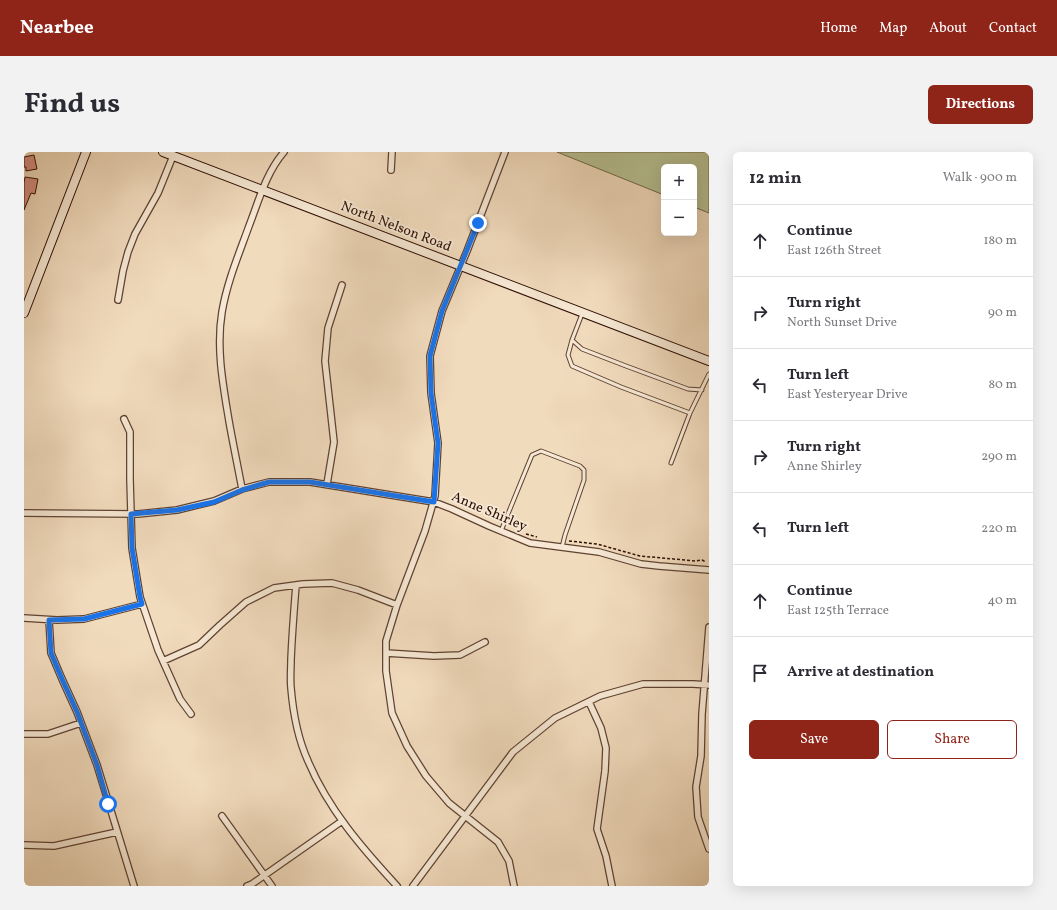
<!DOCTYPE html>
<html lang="en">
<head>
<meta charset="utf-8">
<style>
	body { margin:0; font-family:Vollkorn,serif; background:#f2f2f3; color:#2b2b33 }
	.controls { position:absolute; right:12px; top:12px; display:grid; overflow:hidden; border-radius:6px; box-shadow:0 4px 16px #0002 }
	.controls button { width:36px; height:36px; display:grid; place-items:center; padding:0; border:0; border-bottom:1px solid #e1e1e2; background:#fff; color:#2b2b33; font:20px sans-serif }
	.stop { position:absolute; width:12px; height:12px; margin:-9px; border:3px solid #1a73e8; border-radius:50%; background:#fff }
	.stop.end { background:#1a73e8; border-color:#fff; box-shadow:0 1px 4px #0008 }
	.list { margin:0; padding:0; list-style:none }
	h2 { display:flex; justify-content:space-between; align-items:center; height:52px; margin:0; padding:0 16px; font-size:17px }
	h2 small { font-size:13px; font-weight:400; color:#7c7c81 }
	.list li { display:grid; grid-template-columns:26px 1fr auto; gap:12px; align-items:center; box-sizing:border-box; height:72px; padding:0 16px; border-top:1px solid #e1e1e2 }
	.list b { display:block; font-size:15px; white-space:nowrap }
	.list p { margin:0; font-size:13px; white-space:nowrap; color:#7c7c81 }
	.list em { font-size:13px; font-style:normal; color:#7c7c81 }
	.actions { display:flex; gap:8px; padding:12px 16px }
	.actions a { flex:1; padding:9px 0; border:1px solid #8f2418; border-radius:6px; text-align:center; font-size:14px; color:#8f2418 }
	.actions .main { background:#8f2418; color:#fff }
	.icon { flex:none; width:22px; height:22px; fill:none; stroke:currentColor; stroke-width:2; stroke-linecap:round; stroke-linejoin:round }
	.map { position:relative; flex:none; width:685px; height:734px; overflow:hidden; border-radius:6px }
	header { display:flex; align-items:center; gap:24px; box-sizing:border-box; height:56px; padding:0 20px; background:#8f2418; color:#fff }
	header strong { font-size:19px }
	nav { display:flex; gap:22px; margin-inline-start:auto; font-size:14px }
	.intro { display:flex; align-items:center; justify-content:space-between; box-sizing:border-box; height:96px; padding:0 24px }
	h1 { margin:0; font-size:28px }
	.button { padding:10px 18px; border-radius:6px; background:#8f2418; color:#fff; font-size:14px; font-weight:700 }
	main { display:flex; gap:24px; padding:0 24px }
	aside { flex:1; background:#fff; border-radius:6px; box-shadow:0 4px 16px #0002 }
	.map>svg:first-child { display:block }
</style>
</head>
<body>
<header>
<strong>Nearbee</strong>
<nav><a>Home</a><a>Map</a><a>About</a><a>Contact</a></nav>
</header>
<div class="intro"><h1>Find us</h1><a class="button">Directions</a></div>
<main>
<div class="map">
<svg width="685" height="734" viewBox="0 0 685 734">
	<rect width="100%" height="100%" fill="#f1dbbd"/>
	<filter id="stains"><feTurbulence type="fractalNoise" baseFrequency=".005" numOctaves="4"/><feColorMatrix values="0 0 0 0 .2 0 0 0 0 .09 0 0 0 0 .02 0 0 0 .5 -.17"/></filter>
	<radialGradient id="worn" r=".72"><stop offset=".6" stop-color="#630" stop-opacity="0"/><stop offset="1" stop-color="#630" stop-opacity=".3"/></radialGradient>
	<path fill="#b7c194" stroke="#72684c" d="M533 0H685V61L670 55V15H640V43Z"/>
	<path fill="#d68e83" stroke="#2e0f04" d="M10 3 13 17 2 19V15H0V5Z
		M1 25 14 27 11 42 7 41 0 58V31Z"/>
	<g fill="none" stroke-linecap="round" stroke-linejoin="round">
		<g stroke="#5f4232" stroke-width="5">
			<path id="lane" d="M558 162 548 188 544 203 548 214 597 235 666 261
				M548 188 558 197 602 214 664 237 678 238
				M647 311 666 261 685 222
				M477 379 508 303 517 299 556 314 560 318V328L541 383 538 395"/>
		</g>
		<g stroke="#5f4232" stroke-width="8">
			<path id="street" d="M481 0 443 99 418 159 406 204 407 241 414 291 411 344 401 379 373 453 362 489V519L368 561 383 594 402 624 425 651 474 690 485 709 490 734
				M367 18 368 0
				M94 148 99 119 104 100 111 82 134 41 149 4
				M100 267 106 280V327L108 396 116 445 134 498 156 547 167 562
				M303 332 310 290 301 209 304 176 318 133
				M218 337C214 315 209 292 205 269 199 233 192 196 198 160 203 130 215 102 225 74 235 48 242 21 260 0
				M0 361 114 362 153 358 190 349 218 337 245 330H286L410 350 428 357 465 374 506 391 575 400 617 412 635 414 685 418
				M272 433C270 458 268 483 267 508 267 517 266 527 267 536 269 560 274 587 284 609 304 657 338 696 373 734
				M0 466 33 468 60 467 118 452
				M25 468 27 501 38 527 53 560 73 613 110 734
				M685 475 678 562 677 604 672 635 674 665 685 697
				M362 501 410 504 436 503 461 490
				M139 509 175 493 196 473 222 450 250 436 279 432 308 431 334 438 373 453
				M565 550 577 576 582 596 581 619 573 677 582 704 588 734
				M0 582H24L57 571
				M198 664 248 734
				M0 693 30 694 93 680
				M223 734 228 732 318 669
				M389 734 489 600 531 566 576 544 619 532H669L685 533"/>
		</g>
		<g stroke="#2e0f04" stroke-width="10">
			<path id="secondary" d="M139 0 685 209
				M0 161 62 0"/>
		</g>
		<path stroke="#2e0f04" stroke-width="1.5" stroke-dasharray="3 2" stroke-linecap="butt" d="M502 382 513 385
			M545 389 573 392 616 404 672 409 678 408 680 409V411"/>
		<use href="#lane" stroke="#f6e8d4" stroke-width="3"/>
		<use href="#street" stroke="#f6e8d4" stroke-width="5.5"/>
		<use href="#secondary" stroke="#f6e8d4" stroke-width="8"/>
	</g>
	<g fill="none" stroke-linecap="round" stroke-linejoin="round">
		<path stroke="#1a73e8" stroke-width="5" d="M84 652 73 613 53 560 38 527 27 501 25 468 60 467 118 452 116 445 108 396 107 362 153 358 190 350 218 338 245 330H286L410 350 414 291 407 241 406 204 418 159 454 71"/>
	</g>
	<g text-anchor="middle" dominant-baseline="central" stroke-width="3.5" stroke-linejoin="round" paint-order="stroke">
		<g font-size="14" fill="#2e0f04" stroke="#f6e8d4">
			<text transform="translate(372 75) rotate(21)">North Nelson Road</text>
			<text transform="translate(465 360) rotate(23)">Anne Shirley</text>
		</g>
	</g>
	<rect width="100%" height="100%" filter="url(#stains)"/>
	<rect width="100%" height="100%" fill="url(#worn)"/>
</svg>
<div class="controls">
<button>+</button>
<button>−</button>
</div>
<div class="stop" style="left:84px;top:652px"></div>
<div class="stop end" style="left:454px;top:71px"></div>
</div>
<aside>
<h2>12 min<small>Walk · 900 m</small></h2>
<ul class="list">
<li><svg class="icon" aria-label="ahead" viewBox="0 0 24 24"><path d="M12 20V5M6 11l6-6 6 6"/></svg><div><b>Continue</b><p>East 126th Street</p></div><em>180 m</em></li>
<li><svg class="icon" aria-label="right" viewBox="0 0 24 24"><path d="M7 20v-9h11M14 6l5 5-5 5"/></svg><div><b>Turn right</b><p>North Sunset Drive</p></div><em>90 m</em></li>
<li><svg class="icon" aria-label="left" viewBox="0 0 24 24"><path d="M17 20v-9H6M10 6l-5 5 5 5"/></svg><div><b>Turn left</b><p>East Yesteryear Drive</p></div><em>80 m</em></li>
<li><svg class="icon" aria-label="right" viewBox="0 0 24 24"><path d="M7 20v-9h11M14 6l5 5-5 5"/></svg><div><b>Turn right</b><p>Anne Shirley</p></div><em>290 m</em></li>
<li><svg class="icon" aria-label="left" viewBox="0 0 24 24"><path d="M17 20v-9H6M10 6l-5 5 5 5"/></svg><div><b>Turn left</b></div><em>220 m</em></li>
<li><svg class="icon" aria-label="ahead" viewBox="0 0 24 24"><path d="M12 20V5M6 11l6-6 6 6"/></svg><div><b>Continue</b><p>East 125th Terrace</p></div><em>40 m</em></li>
<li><svg class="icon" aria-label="arrive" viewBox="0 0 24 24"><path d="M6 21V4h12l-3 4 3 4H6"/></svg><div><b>Arrive at destination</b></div></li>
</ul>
<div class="actions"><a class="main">Save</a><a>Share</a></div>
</aside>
</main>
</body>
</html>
